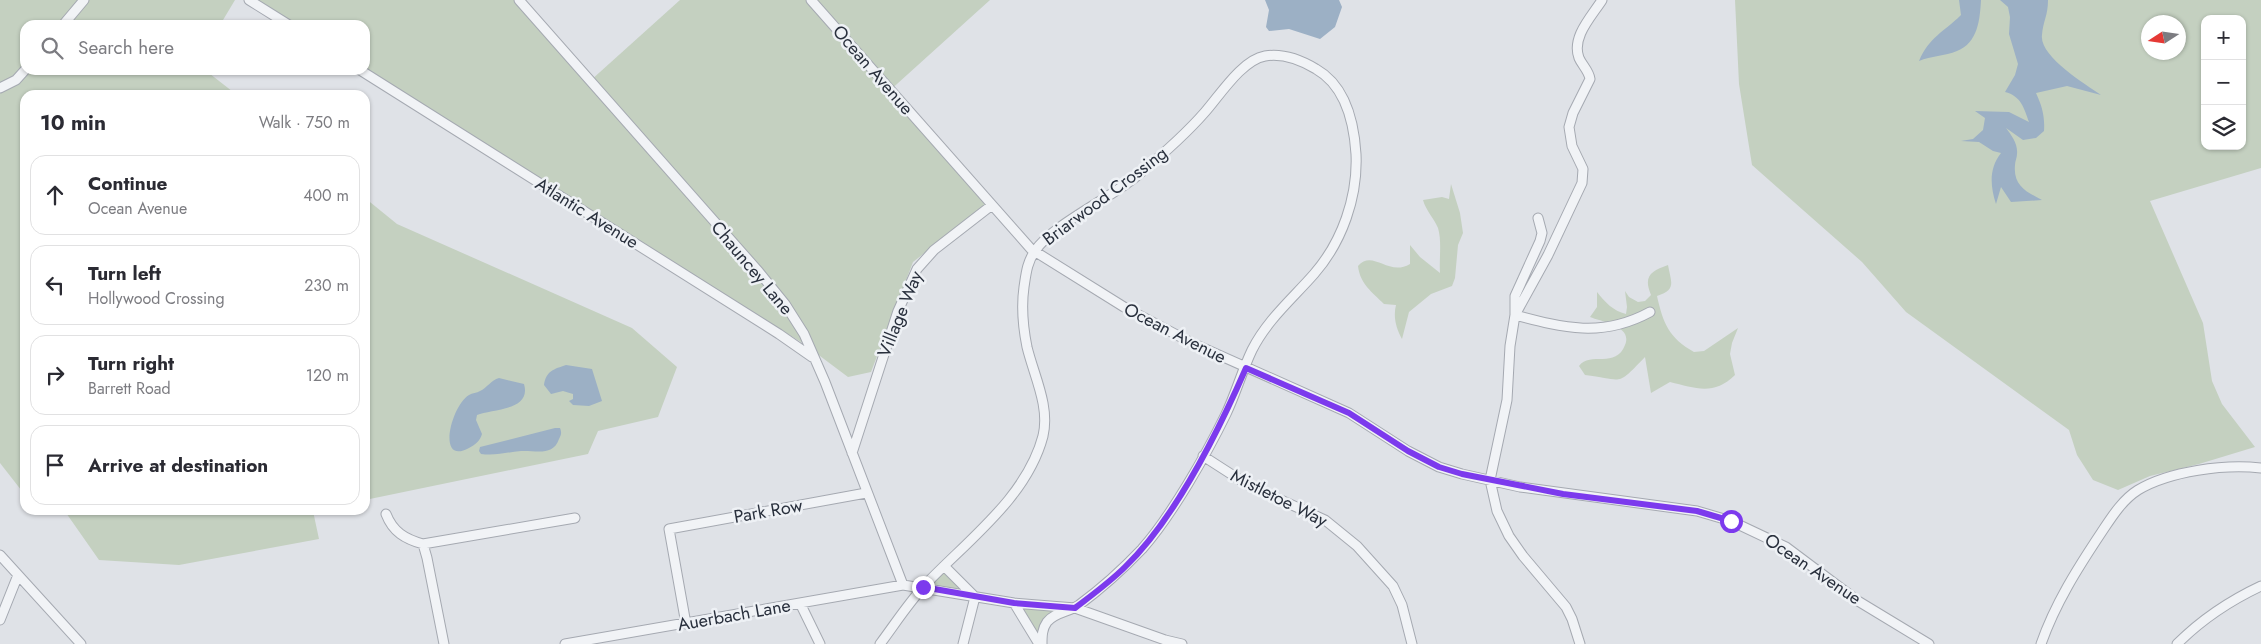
<!DOCTYPE html>
<html lang="en">
<head>
<meta charset="utf-8">
<style>
	body { margin:0; font-family:Jost,sans-serif; background:#f7f7f7; color:#2b2b33 }
	.controls { position:absolute; right:15px; top:15px; display:grid; overflow:hidden; border-radius:10px; box-shadow:0 1px 4px #0004 }
	.controls button { width:45px; height:45px; display:grid; place-items:center; padding:0; border:0; border-bottom:1px solid #e1e1e2; background:#fff; color:#2b2b33; font:25px sans-serif }
	.compass { position:absolute; left:2141px; top:15px; width:45px; height:45px; border-radius:50%; background:#fff; box-shadow:0 1px 4px #0004; rotate:258deg }
	.stop { position:absolute; width:15px; height:15px; margin:-11px; border:4px solid #7c3aed; border-radius:50%; background:#fff }
	.stop.end { background:#7c3aed; border-color:#fff; box-shadow:0 1px 5px #0008 }
	.list { margin:0; padding:0; list-style:none }
	h2 { display:flex; justify-content:space-between; align-items:center; height:65px; margin:0; padding:0 20px; font-size:21px }
	h2 small { font-size:16px; font-weight:400; color:#7c7c81 }
	.list li { display:grid; grid-template-columns:32px 1fr auto; gap:15px; align-items:center; box-sizing:border-box; height:80px; margin:0 10px 10px; padding:0 10px; border:1px solid #e1e1e2; border-radius:15px }
	.list b { display:block; font-size:19px; white-space:nowrap }
	.list p { margin:0; font-size:16px; white-space:nowrap; color:#7c7c81 }
	.list em { font-size:16px; font-style:normal; color:#7c7c81 }
	.icon { flex:none; width:28px; height:28px; fill:none; stroke:currentColor; stroke-width:2; stroke-linecap:round; stroke-linejoin:round }
	.map { position:relative; flex:none; width:2261px; height:644px; overflow:hidden }
	.search { position:absolute; background:#fff; box-shadow:0 1px 4px #0004; left:20px; top:20px; width:350px; height:55px; display:flex; align-items:center; gap:12px; box-sizing:border-box; padding:0 18px; border-radius:15px; color:#7c7c81; font-size:19px }
	.panel { position:absolute; background:#fff; box-shadow:0 1px 4px #0004; left:20px; top:90px; width:350px; height:425px; border-radius:15px }
	.map>svg:first-child { display:block }
</style>
</head>
<body>
<div class="map">
<svg width="2261" height="644" viewBox="0 0 2261 644">
	<rect width="100%" height="100%" fill="#dfe2e7"/>
	<path fill="#c4d0c0" fill-rule="evenodd" d="M0 0H235L220 25H25V70H205L237 95H25V495L0 463Z
		M255 0H517L590 81 680 0H990L887 93 987 204 913 262 871 372 848 377 804 344 365 70V25H294Z
		M1735 0H2261V168L2150 201 2203 323 2212 381 2222 404 2255 447 2199 464 2150 476 2118 490 2093 480 2077 455 2069 430 1906 312 1862 262 1752 165 1739 84ZM2205 19H2242V146H2205ZM2148 22H2178V52H2148Z
		M1451 184 1460 213 1463 233 1458 245 1455 278 1452 286 1431 294 1409 312 1402 339C1396 328 1393 317 1396 305L1384 304C1372 292 1360 284 1358 266 1373 249 1388 277 1410 264V245L1420 257 1440 273C1439 259 1442 241 1438 228 1434 218 1426 211 1423 200L1442 197 1449 199Z
		M365 198 397 224 632 328 677 367 658 417 598 431 588 454 365 500Z
		M1668 265C1671 282 1677 290 1657 296 1663 323 1669 338 1694 352L1704 351 1738 328 1732 343 1730 354 1735 375C1714 396 1695 388 1670 382L1651 393 1645 357C1616 387 1625 380 1585 375L1579 366C1590 351 1616 369 1625 345 1633 326 1602 322 1590 317L1597 307V292C1605 302 1613 311 1626 314L1627 307 1625 291 1629 297 1638 302 1645 301 1651 295C1643 276 1651 271 1668 265Z
		M64 510H317L313 511 319 539 179 565 99 560Z
		M944 566 975 597 923 587Z
		M1014 603 1075 608 1050 618 1042 644Z"/>
	<path fill="#9cb0c5" d="M1265 0H1339L1342 7 1335 27 1320 39 1289 29 1269 31 1266 27 1269 10Z
		M1959 0H1981C1980 19 1978 43 1957 51 1945 56 1931 56 1919 61 1930 36 1943 33 1961 15Z
		M2000 0H2048C2048 16 2043 21 2042 35 2039 56 2085 84 2101 95L2067 86 2036 93C2042 106 2045 116 2044 131L2036 138 2023 140 2006 128C2012 136 2018 144 2017 154 2017 158 2015 161 2015 165 2013 186 2027 192 2042 200L2011 202 2001 187 1996 204C1990 186 1989 168 2001 153L1993 151 1979 142 1961 141 1973 139 1983 130 1985 118 1975 111 2009 112 2029 122C2024 108 2021 96 2005 92L2015 75 2018 64 2009 34 2010 17 2008 7Z
		M566 365 592 369 602 401 589 406 573 405 569 401 573 399V394L563 391 551 394 544 385C546 371 554 369 566 365Z
		M499 378 524 384C532 411 491 409 477 415L476 420 482 434C480 441 475 445 469 448 436 466 451 406 469 395 472 393 477 393 480 391 487 388 491 380 499 378Z
		M555 428H560C562 433 561 435 559 439 553 457 535 450 521 451 507 452 496 456 481 454L479 451 480 447Z"/>
	<g fill="none" stroke-linecap="round" stroke-linejoin="round">
		<g stroke="#a5a9b1" stroke-width="11">
			<path id="minor" d="M249 0 289 25
				M519 0 759 272 785 304 804 334 825 382 903 585
				M811 0 1031 249 1124 307 1192 343 1349 413 1408 451 1439 467 1462 474 1520 487 1697 511 1731 521 1786 547 1858 601 1929 644
				M63 25 84 0
				M360 70 779 334 812 357
				M0 88 16 80 25 70
				M1538 218 1542 233 1540 241 1515 296V315L1510 346 1507 400 1490 480 1497 511 1509 536 1523 556 1566 607 1572 619 1580 644
				M1515 315 1548 255 1582 183 1583 169 1572 146 1569 127 1573 113 1590 79C1589 71 1582 65 1579 58 1571 37 1592 16 1602 0
				M1515 315C1564 328 1602 338 1650 312
				M852 453 898 311 917 269 934 250 992 205
				M1203 456 1248 485 1325 520 1357 546 1393 586 1402 605 1412 644
				M386 514C393 532 405 539 423 544L575 518
				M423 544 427 558 444 644
				M0 555 81 644
				M944 566 975 597
				M800 603 820 644
				M1014 603 1039 644
				M0 620 18 575
				M686 624 669 529 866 493
				M565 644 903 585 1014 603 1075 608 1165 640 1182 644
				M880 644C895 624 909 602 926 584 968 540 1027 497 1043 436 1050 406 1034 376 1027 347 1023 327 1021 308 1024 287 1026 274 1027 262 1035 251 1052 225 1111 198 1138 175 1162 155 1185 135 1205 112 1220 95 1242 60 1265 56 1283 53 1301 60 1316 69 1346 86 1354 122 1356 154 1358 197 1342 242 1314 274 1293 298 1267 320 1252 350 1242 371 1236 393 1226 414 1206 455 1172 515 1142 549 1123 569 1102 588 1079 605 1069 612 1055 612 1047 622 1042 629 1042 636 1042 644
				M963 644 975 597
				M2041 644C2055 604 2077 569 2101 533 2111 518 2122 500 2138 490 2170 471 2224 464 2261 468
				M2177 644C2202 619 2229 601 2261 586"/>
		</g>
		<use href="#minor" stroke="#f1f3f6" stroke-width="9"/>
	</g>
	<g fill="none" stroke-linecap="round" stroke-linejoin="round">
		<path stroke="#7c3aed" stroke-width="6" d="M923 587 1014 603 1075 608C1092 595 1110 582 1125 567 1176 518 1218 432 1246 368L1349 413 1408 451 1439 467 1462 474 1563 494 1697 511 1731 521"/>
	</g>
	<g text-anchor="middle" dominant-baseline="central" stroke-width="5" stroke-linejoin="round" paint-order="stroke">
		<g font-size="18" fill="#29303d" stroke="#eef1f5">
			<text transform="translate(873 70) rotate(49)">Ocean Avenue</text>
			<text transform="translate(1105 196) rotate(-37)">Briarwood Crossing</text>
			<text transform="translate(587 213) rotate(32)">Atlantic Avenue</text>
			<text transform="translate(752 268) rotate(50)">Chauncey Lane</text>
			<text transform="translate(900 314) rotate(-68)">Village Way</text>
			<text transform="translate(1175 333) rotate(27)">Ocean Avenue</text>
			<text transform="translate(1279 498) rotate(27)">Mistletoe Way</text>
			<text transform="translate(768 511) rotate(-10)">Park Row</text>
			<text transform="translate(1813 569) rotate(34)">Ocean Avenue</text>
			<text transform="translate(734 615) rotate(-10)">Auerbach Lane</text>
		</g>
	</g>
</svg>
<div class="controls">
<button>+</button>
<button>−</button>
<button><svg class="icon" aria-label="layers" viewBox="0 0 24 24"><path d="M12 4l9 5-9 5-9-5zM3 14l9 5 9-5"/></svg></button>
</div>
<svg class="compass" viewBox="-18 -18 36 36"><path d="M0-13l5 13h-10z" fill="#e53935"/><path d="M0 13l5-13h-10z" fill="#7c7c81"/></svg>
<div class="stop" style="left:1731px;top:521px"></div>
<div class="stop end" style="left:923px;top:587px"></div>
<div class="search"><svg class="icon" aria-label="search" viewBox="0 0 24 24"><circle cx="10" cy="10" r="6"/><path d="M15 15l6 6"/></svg>Search here</div>
<section class="panel">
<h2>10 min<small>Walk · 750 m</small></h2>
<ul class="list">
<li><svg class="icon" aria-label="ahead" viewBox="0 0 24 24"><path d="M12 20V5M6 11l6-6 6 6"/></svg><div><b>Continue</b><p>Ocean Avenue</p></div><em>400 m</em></li>
<li><svg class="icon" aria-label="left" viewBox="0 0 24 24"><path d="M17 20v-9H6M10 6l-5 5 5 5"/></svg><div><b>Turn left</b><p>Hollywood Crossing</p></div><em>230 m</em></li>
<li><svg class="icon" aria-label="right" viewBox="0 0 24 24"><path d="M7 20v-9h11M14 6l5 5-5 5"/></svg><div><b>Turn right</b><p>Barrett Road</p></div><em>120 m</em></li>
<li><svg class="icon" aria-label="arrive" viewBox="0 0 24 24"><path d="M6 21V4h12l-3 4 3 4H6"/></svg><div><b>Arrive at destination</b></div></li>
</ul>
</section>
</div>
</body>
</html>
